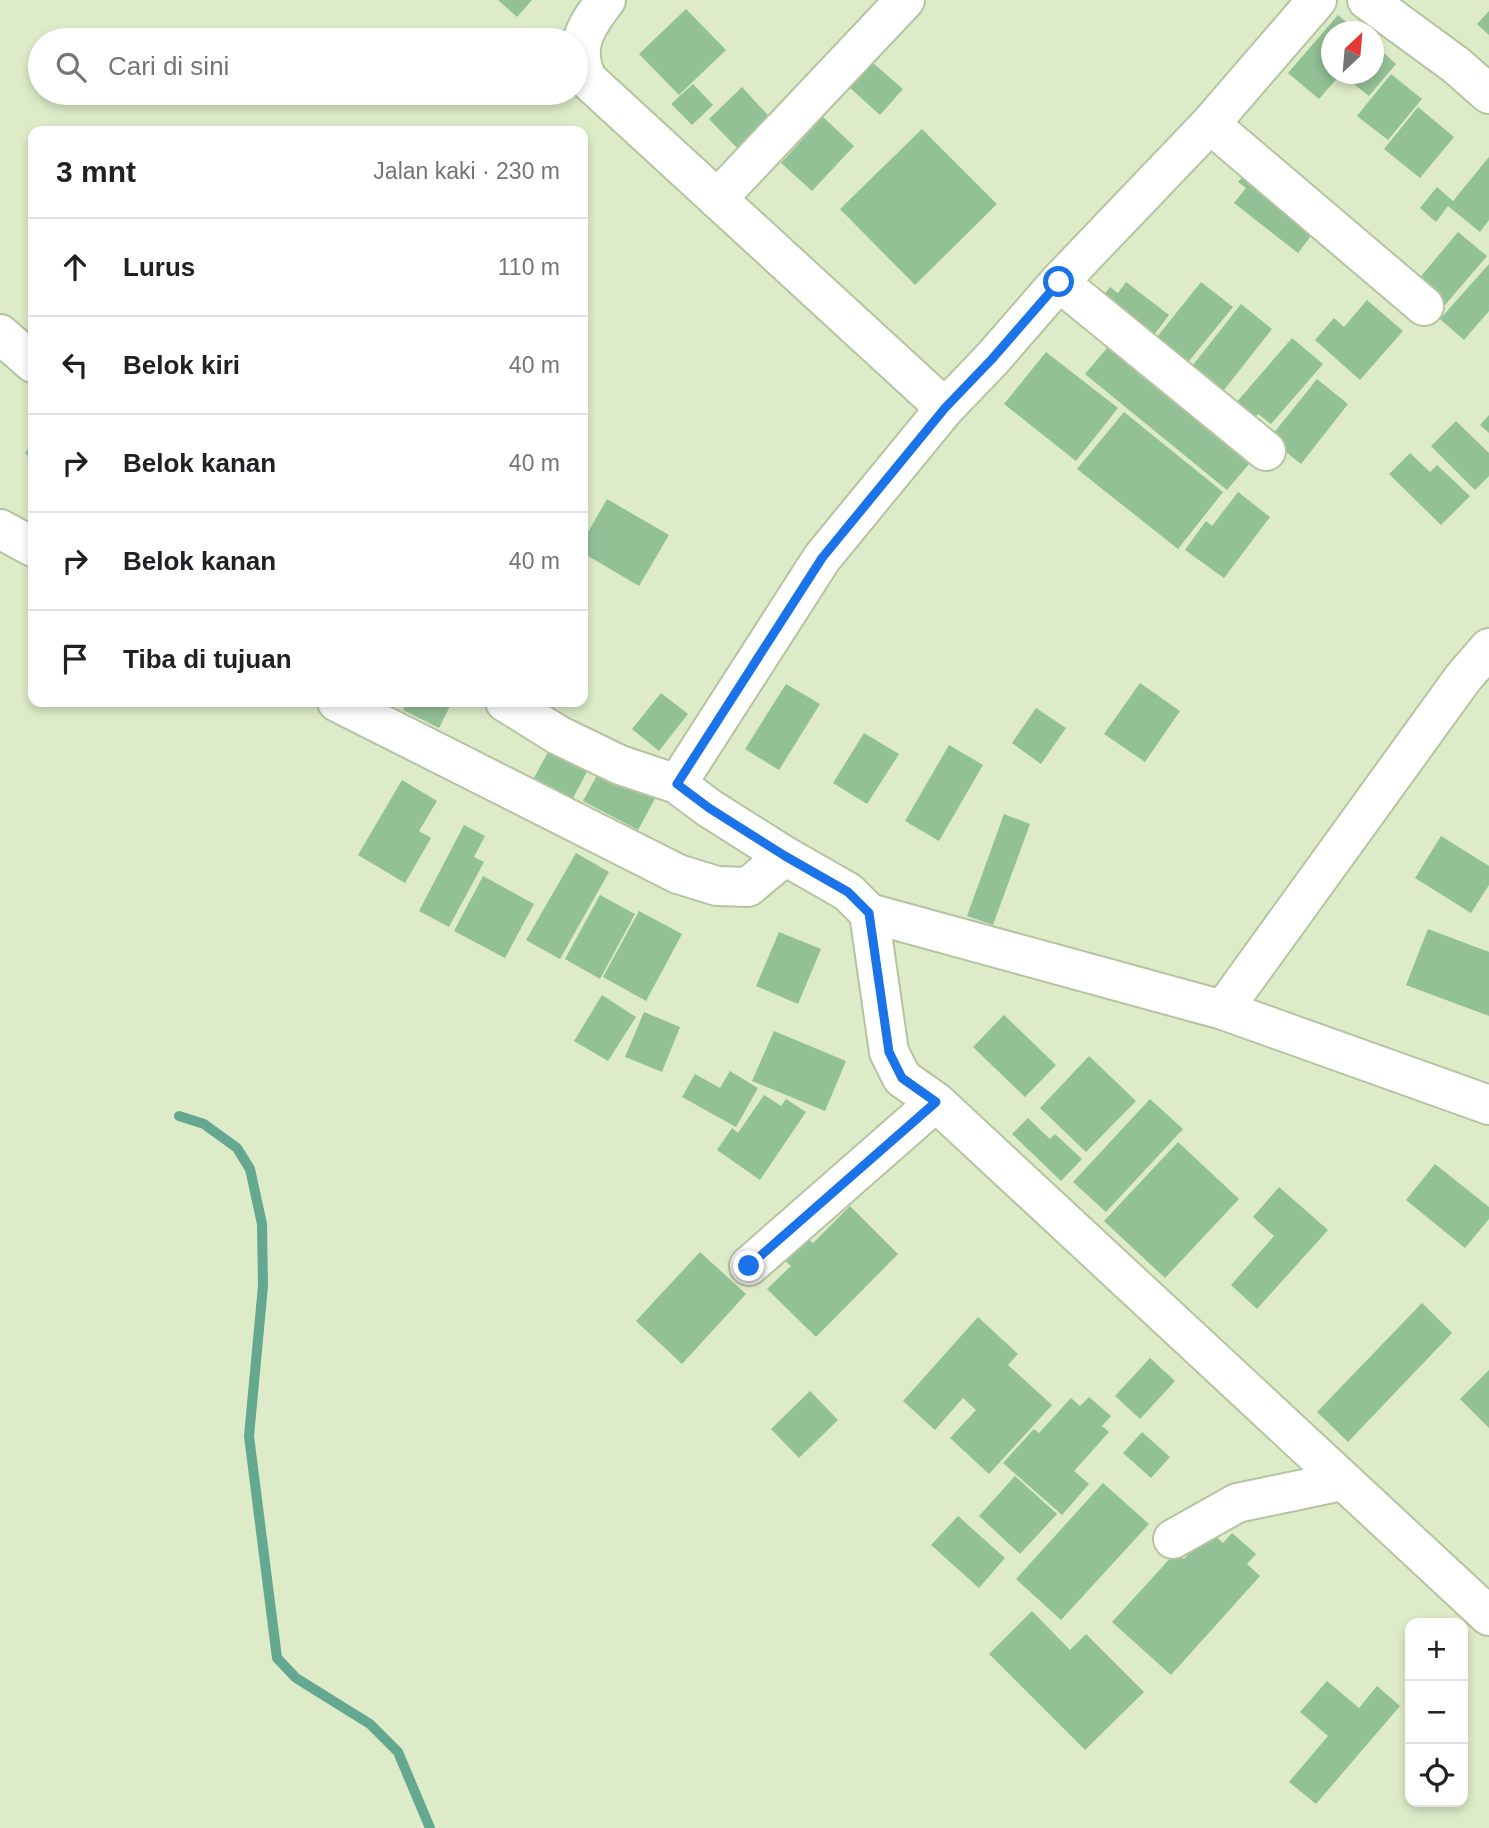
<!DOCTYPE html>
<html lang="id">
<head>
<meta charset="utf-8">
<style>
	body { margin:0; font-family:Helvetica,sans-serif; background:#f6f6f6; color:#202124 }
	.controls { position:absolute; right:21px; bottom:21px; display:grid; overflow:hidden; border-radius:14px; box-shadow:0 4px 10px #0003 }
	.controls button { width:63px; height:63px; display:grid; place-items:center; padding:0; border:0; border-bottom:2px solid #e0e0e0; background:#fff; color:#202124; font:35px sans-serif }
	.compass { position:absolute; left:1321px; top:21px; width:63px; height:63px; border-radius:50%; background:#fff; box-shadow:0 4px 10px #0003; rotate:26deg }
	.stop { position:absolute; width:21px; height:21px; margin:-16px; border:5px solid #1a73e8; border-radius:50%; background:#fff }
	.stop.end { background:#1a73e8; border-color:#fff; box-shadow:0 2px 7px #0008 }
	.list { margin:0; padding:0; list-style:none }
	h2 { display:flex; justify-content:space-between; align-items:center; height:91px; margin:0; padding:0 28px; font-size:30px }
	h2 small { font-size:23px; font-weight:400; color:#757577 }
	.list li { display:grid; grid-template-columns:46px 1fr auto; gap:21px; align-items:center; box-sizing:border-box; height:98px; padding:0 28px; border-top:2px solid #e0e0e0 }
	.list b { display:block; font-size:26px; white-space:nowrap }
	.list em { font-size:23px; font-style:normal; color:#757577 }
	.icon { flex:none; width:38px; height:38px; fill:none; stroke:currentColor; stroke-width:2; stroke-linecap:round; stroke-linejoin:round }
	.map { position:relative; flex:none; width:1489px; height:1828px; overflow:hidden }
	.search { position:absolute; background:#fff; box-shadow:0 4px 10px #0003; left:28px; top:28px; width:560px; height:77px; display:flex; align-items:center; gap:18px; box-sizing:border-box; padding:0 24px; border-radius:38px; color:#757577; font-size:26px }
	.panel { position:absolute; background:#fff; box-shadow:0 4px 10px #0003; left:28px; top:126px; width:560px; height:581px; border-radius:14px }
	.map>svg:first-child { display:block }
</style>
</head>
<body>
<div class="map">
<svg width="1489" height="1828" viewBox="0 0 1489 1828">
	<rect width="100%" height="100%" fill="#ddebc8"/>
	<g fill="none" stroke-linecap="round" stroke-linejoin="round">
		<path stroke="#64a88f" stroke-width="10" d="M179 1116 204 1124 237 1148 250 1169 262 1224 263 1286 249 1436 277 1658 296 1678 370 1724 398 1752 430 1828"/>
	</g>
	<path fill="#92c196" d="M498 0H532L517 17Z
		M686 9 726 50 679 95 639 54Z
		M1489 11V35L1477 24Z
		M1338 15 1358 32H1332V74H1341L1319 99 1288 73Z
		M1374 44 1396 64 1369 96 1341 74H1374Z
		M873 63 903 89 880 115 850 88Z
		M1391 74 1422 99 1388 140 1357 116Z
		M693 84 713 105 692 125 671 104Z
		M742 87 777 125 745 156 709 119Z
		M1418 107 1454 137 1420 178 1384 149Z
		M823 117 854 146 812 191 781 163Z
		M922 129 997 204 915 285 840 209Z
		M1489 157V220L1480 232 1448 206 1436 222 1420 208 1437 187 1453 201Z
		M1247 172 1314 232 1298 253 1234 203 1246 188 1238 182Z
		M1458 232 1487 256 1445 305 1417 281Z
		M1489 264V311L1464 340 1440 319Z
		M1126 282 1169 315 1147 344 1099 302 1110 287 1118 293Z
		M1201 282 1233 307 1185 366 1153 342Z
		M1367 300 1403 331 1360 380 1315 340 1334 318 1344 327Z
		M1241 304 1272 329 1224 390 1193 365Z
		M1292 338 1323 364 1271 424 1258 414 1247 426 1229 411Z
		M1107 348 1249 464 1227 490 1085 374Z
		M1046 352 1118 408 1076 461 1004 404Z
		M1317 379 1348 404 1301 464 1269 439Z
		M1124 412 1223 492 1178 549 1077 469Z
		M1489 415V433L1480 425Z
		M1456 421 1489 453V476L1475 490 1431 446Z
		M33 443V460L25 453Z
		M1410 453 1430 472 1437 465 1470 496 1441 525 1389 474Z
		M1238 492 1270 517 1224 578 1185 550 1206 521 1212 526Z
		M607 499 669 535 639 586 583 553V541Z
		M1140 683 1180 711 1145 762 1104 734Z
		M786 684 820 704 779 770 745 749Z
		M661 693 688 714 659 751 632 729Z
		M407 702H452L439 728 403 710Z
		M1036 708 1066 728 1041 764 1012 743Z
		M864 733 899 754 867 804 833 783Z
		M949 745 983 765 939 841 905 821Z
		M549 750 588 770 573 798 534 778Z
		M602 766 657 795 638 830 583 801Z
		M402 780 437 801 419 831 431 838 405 883 358 855Z
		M1004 814 1030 824 993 925 967 916Z
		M464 825 485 836 474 857 484 862 449 927 419 911Z
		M1441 836 1489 866V885L1471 913 1415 878Z
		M576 853 609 872 560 959 526 940Z
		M483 876 534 904 505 958 454 931Z
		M600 895 635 914 600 979 565 959Z
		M639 911 682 934 646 1001 603 977Z
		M1428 929 1489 952V1016L1406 985Z
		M779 932 821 949 798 1004 756 986Z
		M602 995 636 1017 608 1061 574 1041Z
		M644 1012 680 1027 662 1072 625 1057Z
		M1004 1015 1056 1065 1025 1097 973 1047Z
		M774 1031 846 1061 825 1111 752 1081Z
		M1089 1056 1136 1101 1086 1152 1040 1108Z
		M730 1071 758 1088 736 1127 682 1097 695 1074 720 1088Z
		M764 1095 781 1106 786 1099 806 1112 760 1180 717 1150 732 1128 738 1133Z
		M1150 1099 1183 1129 1106 1212 1073 1182Z
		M1028 1118 1050 1139 1055 1134 1082 1159 1061 1181 1012 1134Z
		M1178 1142 1239 1199 1165 1278 1104 1221Z
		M1435 1164 1489 1207V1219L1465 1248 1406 1200Z
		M1279 1187 1328 1230 1257 1309 1231 1285 1274 1236 1253 1217Z
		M850 1206 898 1254 816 1337 767 1289 791 1266 780 1256 803 1233 813 1243Z
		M700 1252 746 1294 682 1364 636 1321Z
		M1422 1303 1452 1333 1348 1442 1317 1412Z
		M978 1317 1018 1354 1008 1365 1052 1405 989 1474 950 1438 976 1410 963 1398 935 1430 903 1401Z
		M1150 1358 1175 1381 1140 1419 1115 1396Z
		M1489 1370V1428L1460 1399Z
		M810 1391 838 1420 799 1458 771 1429Z
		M1089 1397 1111 1416 1102 1426 1109 1432 1074 1471 1089 1484 1062 1515 1003 1463 1034 1429 1039 1433 1071 1398 1080 1406Z
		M1142 1432 1170 1457 1151 1478 1123 1453Z
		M1015 1476 1057 1514 1020 1554 979 1516Z
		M1103 1483 1149 1524 1061 1620 1016 1579Z
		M958 1516 1005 1558 979 1588 931 1545Z
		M1210 1531 1223 1543 1232 1533 1256 1554 1247 1564 1260 1576 1171 1675 1112 1622 1176 1552 1184 1559Z
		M1032 1611 1070 1650 1086 1634 1144 1692 1085 1750 989 1654Z
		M1327 1681 1359 1708 1377 1686 1400 1706 1316 1804 1289 1782 1328 1736 1300 1712Z"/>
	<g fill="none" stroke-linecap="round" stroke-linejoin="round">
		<g stroke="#b6c3a1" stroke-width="42">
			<path id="minor" d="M606 0C586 26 571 48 588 80L945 408
				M1367 0 1456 65 1489 94
				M1210 124 1424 306
				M717 199 905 0
				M1059 282 1266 451
				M0 334 33 363
				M0 529 33 547
				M337 702 678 874 717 886 748 887 785 856
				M505 702 558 735 620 765 677 784 709 808 785 856 848 892 869 913 889 1052 902 1078 936 1102 1489 1616
				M677 784 822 558 945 408 992 359 1059 282 1210 124 1317 0
				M869 913 1223 1010 1489 1105
				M1223 1010 1463 678 1489 648
				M749 1266 936 1102
				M1173 1539 1237 1503 1342 1481"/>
		</g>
		<use href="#minor" stroke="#fff" stroke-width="38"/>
	</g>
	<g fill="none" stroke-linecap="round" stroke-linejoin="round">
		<path stroke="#1a73e8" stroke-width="9" d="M749 1266 936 1102 902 1078 889 1052 869 913 848 892 785 856 709 808 677 784 822 558 945 408 992 359 1059 282"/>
	</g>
</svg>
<div class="controls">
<button>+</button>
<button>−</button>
<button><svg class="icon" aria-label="locate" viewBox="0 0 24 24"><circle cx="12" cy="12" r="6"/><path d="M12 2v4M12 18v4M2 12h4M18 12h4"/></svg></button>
</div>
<svg class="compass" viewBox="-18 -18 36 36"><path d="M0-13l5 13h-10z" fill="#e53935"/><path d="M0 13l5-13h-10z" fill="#757577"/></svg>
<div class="stop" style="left:1059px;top:282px"></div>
<div class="stop end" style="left:749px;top:1266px"></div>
<div class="search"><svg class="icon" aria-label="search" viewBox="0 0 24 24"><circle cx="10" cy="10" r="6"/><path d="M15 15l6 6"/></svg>Cari di sini</div>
<section class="panel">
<h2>3 mnt<small>Jalan kaki · 230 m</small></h2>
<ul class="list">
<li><svg class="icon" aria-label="ahead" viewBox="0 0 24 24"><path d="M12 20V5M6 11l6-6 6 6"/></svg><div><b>Lurus</b></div><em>110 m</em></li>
<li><svg class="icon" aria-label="left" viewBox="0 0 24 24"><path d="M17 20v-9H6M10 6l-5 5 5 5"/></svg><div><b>Belok kiri</b></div><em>40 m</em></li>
<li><svg class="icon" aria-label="right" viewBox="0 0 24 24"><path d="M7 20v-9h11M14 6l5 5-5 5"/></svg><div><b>Belok kanan</b></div><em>40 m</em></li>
<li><svg class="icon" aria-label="right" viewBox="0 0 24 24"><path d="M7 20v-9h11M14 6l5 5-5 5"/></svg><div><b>Belok kanan</b></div><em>40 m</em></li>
<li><svg class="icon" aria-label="arrive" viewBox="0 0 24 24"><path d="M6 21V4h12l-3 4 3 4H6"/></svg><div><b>Tiba di tujuan</b></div></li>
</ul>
</section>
</div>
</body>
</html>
